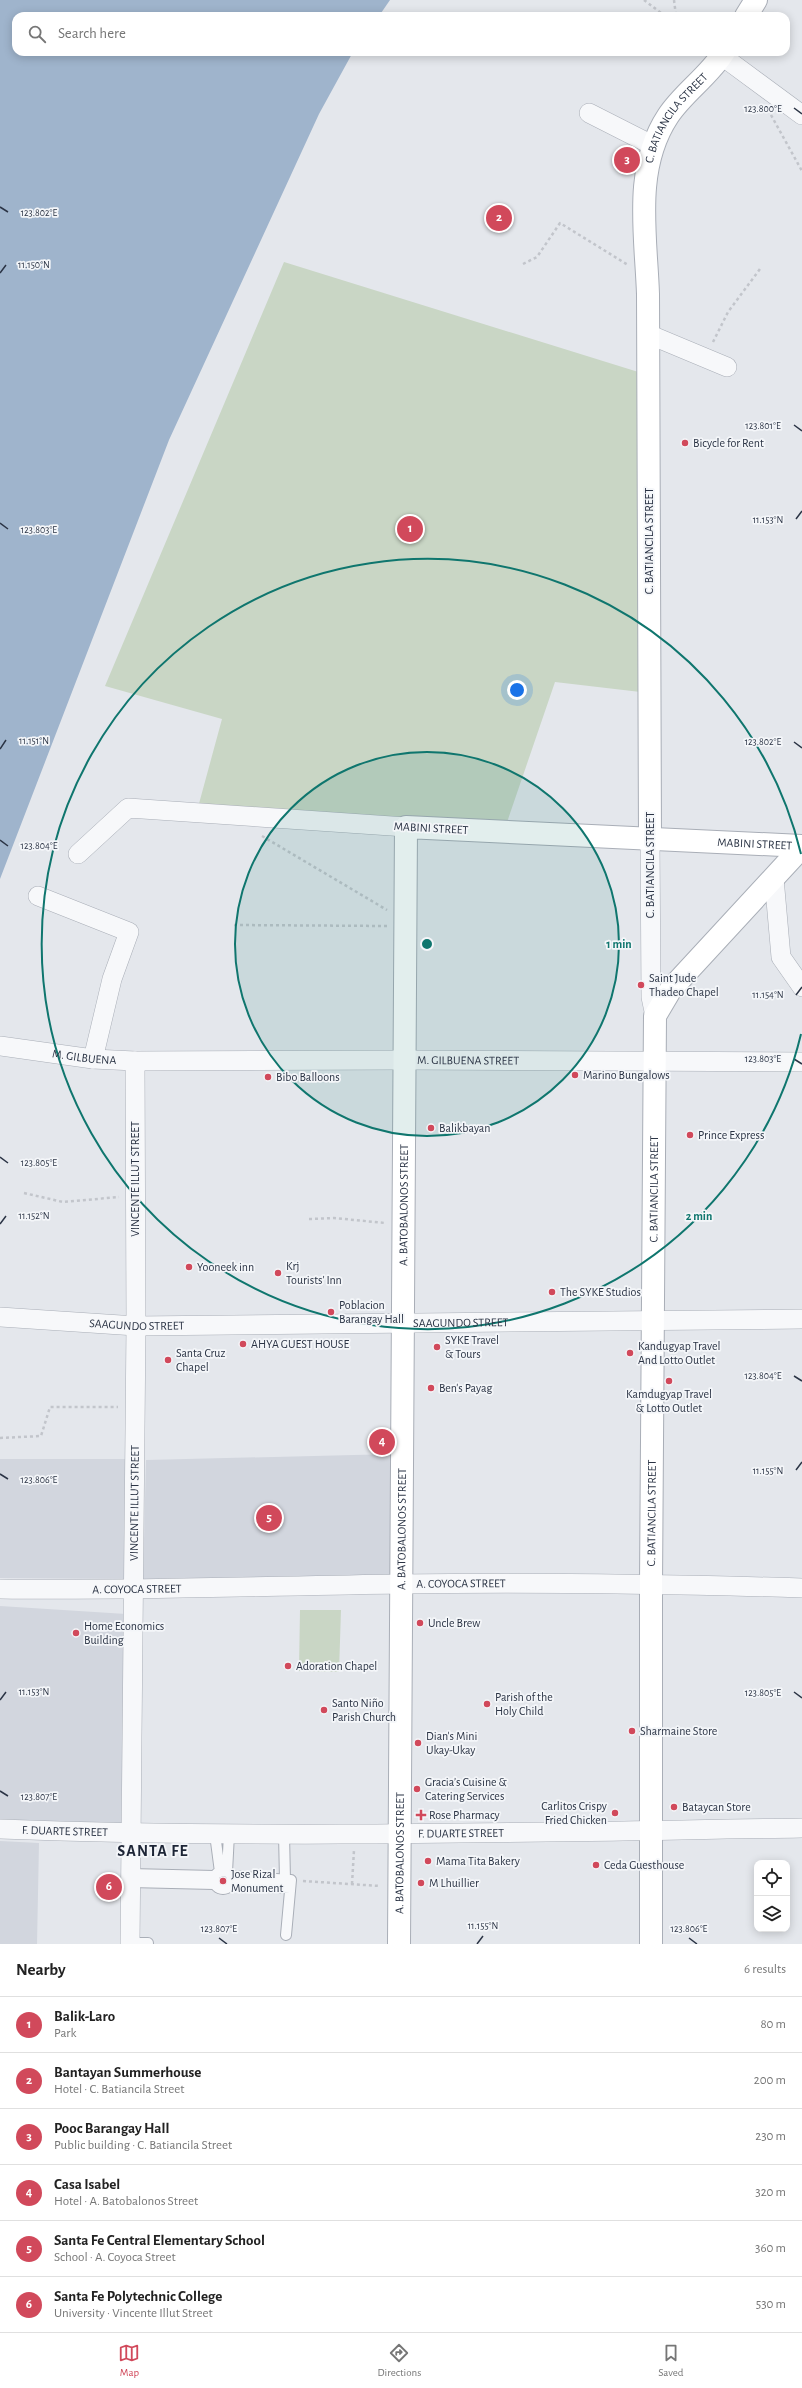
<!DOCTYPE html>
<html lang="en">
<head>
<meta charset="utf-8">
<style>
	body { margin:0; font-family:"Alegreya Sans",sans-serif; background:#f6f6f6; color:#222 }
	.controls { position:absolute; right:12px; bottom:12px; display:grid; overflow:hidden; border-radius:8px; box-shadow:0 2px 10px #0003 }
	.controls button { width:36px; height:36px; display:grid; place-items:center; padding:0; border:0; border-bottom:1px solid #e0e0e0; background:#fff; color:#222; font:20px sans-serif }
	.you { position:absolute; left:517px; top:690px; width:14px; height:14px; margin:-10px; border:3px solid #fff; border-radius:50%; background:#1a73e8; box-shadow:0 0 0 6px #1a73e833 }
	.badge { display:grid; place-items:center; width:26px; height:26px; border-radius:50%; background:#d1495b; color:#fff; font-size:13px; font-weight:700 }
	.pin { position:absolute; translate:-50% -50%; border:2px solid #fff; box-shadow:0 1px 4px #0006 }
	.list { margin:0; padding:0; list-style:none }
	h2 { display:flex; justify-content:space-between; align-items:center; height:52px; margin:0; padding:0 16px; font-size:17px }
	h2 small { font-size:13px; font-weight:400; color:#767676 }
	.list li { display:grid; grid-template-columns:26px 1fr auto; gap:12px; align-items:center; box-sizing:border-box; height:56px; padding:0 16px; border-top:1px solid #e0e0e0 }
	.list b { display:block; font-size:15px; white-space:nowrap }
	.list p { margin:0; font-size:13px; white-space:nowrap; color:#767676 }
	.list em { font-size:13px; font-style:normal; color:#767676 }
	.icon { flex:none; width:22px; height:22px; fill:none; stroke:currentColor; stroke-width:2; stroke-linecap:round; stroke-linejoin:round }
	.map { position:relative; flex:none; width:802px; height:1944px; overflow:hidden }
	.search { position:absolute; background:#fff; box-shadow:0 2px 10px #0003; left:12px; right:12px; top:12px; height:44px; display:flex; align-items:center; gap:10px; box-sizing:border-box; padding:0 14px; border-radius:12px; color:#767676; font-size:15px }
	.sheet { height:388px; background:#fff }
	nav { display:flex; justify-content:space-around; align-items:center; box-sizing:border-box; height:56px; border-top:1px solid #e0e0e0; background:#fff; font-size:11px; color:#767676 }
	nav a { display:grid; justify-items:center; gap:2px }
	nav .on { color:#d1495b }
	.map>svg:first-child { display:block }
</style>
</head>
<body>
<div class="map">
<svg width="802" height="1944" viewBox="0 0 802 1944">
	<rect width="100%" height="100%" fill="#e4e7ec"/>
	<path fill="#d2d6de" d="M394 1454 393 1576 143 1579 146 1460Z
		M0 1459H127L126 1579 0 1578Z
		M0 1606 126 1614 121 1825 0 1819Z
		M0 1841 39 1843 37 1944H0Z"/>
	<path fill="#c9d6c5" d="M284 262 648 375 649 693 555 682 504 831 197 811 222 719 105 686Z
		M300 1610H341L339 1672 299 1671Z"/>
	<path fill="#9fb4cc" d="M0 0H390L379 16H16V52H353L319 114 169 440 0 879Z"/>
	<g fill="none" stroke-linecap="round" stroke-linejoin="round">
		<g stroke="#a9aeb7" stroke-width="12">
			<path id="lane" d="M215 1834 220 1872
				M284 1834 285 1880
				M214 1880a9 9 0 1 1 18 0a9 9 0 1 1-18 0Z
				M227 1872 229 1834
				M130 1874 214 1876
				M231 1876 291 1880 286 1935
				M130 1882 214 1884
				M231 1885 290 1888
				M130 1943H148"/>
		</g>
		<g stroke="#a9aeb7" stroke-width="20">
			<g id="street">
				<path d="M722 56 802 115"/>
				<path d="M589 113 654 146"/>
				<path d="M648 334 727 367"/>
				<path d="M650 839 651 997 655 1016"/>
				<path d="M78 854 128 808 406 827"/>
				<path d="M774 878 781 957 802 987"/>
				<path d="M38 896 129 932 112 979 93 1059"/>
				<path id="s1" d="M0 1046 93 1059 135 1061 405 1060 802 1062"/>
				<path id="s2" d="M0 1317 136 1326 802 1319"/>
				<path id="s3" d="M0 1589C133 1591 266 1586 399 1584 533 1582 668 1584 802 1588"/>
				<path id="s4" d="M0 1829C267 1839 535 1832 802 1828"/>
				<path id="s5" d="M130 1944 136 1326 135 1061"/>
			</g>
		</g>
		<g stroke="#a9aeb7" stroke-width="24">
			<g id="secondary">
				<path d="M746 16 756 0"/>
				<path id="s6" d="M650 839 648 294C646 235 633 169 668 116 683 93 709 76 724 52"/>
				<path id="s7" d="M399 1944 406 827 802 846"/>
				<path id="s8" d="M651 1944V1584L655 1016 671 989 802 847"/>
			</g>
		</g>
		<path stroke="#c2c5cb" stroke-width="2.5" stroke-dasharray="3 3" stroke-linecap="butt" d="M644 0 665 16
			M674 0 676 16
			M771 115 802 171
			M523 264 537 257 560 223 628 265
			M713 342 728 312 760 269
			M262 836 387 910
			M234 925 388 926
			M24 1193 63 1202 119 1197
			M309 1219 334 1218 385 1223
			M0 1438 41 1436 50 1407H118
			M303 1881 380 1886
			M352 1884 354 1850"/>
		<use href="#lane" stroke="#f7f8fa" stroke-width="10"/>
		<use href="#street" stroke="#f7f8fa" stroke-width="19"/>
		<use href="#secondary" stroke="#fff" stroke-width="22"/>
	</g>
	<path fill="none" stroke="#2b3445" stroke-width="1.5" d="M794 108 802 114M0 207 8 212M0 273 6 265M794 425 802 431M796 519 802 511M0 523 8 529M794 742 802 748M0 749 6 740M0 840 8 846M796 995 802 987M794 1059 802 1064M0 1157 8 1163M0 1224 6 1216M794 1376 802 1381M796 1470 802 1462M0 1474 8 1479M794 1692 802 1698M0 1700 6 1692M0 1791 8 1796M219 1938 227 1944M689 1938 697 1944M477 1944 483 1936"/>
	<circle cx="427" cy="944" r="192" fill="#0f766e" fill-opacity=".12"/>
	<g fill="none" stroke="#0f766e" stroke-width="2">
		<circle cx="427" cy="944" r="192"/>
		<path d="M801 1034A385 385 0 1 1 801 854"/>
	</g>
	<g fill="#d1495b" stroke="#f4f6f9" stroke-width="1.5">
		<circle cx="685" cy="443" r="4"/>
		<circle cx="641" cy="985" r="4"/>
		<circle cx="575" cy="1075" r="4"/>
		<circle cx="268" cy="1077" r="4"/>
		<circle cx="431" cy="1128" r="4"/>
		<circle cx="690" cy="1135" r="4"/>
		<circle cx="189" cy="1267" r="4"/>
		<circle cx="278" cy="1273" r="4"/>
		<circle cx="552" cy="1292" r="4"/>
		<circle cx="331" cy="1312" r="4"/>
		<circle cx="243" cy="1344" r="4"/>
		<circle cx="437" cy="1347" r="4"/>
		<circle cx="630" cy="1353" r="4"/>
		<circle cx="168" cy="1360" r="4"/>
		<circle cx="669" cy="1381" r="4"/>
		<circle cx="431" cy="1388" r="4"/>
		<circle cx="420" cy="1623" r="4"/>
		<circle cx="76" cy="1633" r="4"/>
		<circle cx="288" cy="1666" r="4"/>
		<circle cx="487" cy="1704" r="4"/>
		<circle cx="324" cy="1710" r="4"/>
		<circle cx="632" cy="1731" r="4"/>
		<circle cx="418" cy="1743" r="4"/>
		<circle cx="417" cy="1789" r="4"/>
		<circle cx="674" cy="1807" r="4"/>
		<circle cx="615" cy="1813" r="4"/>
		<path d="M419 1809h4v4h4v4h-4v4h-4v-4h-4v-4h4z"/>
		<circle cx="428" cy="1861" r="4"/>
		<circle cx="596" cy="1865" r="4"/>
		<circle cx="223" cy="1881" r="4"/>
		<circle cx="421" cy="1883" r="4"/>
	</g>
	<g text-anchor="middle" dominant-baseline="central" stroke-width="3.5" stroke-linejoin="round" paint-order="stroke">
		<g font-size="12" fill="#2b3445" stroke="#f4f6f9">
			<text stroke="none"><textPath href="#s6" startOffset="730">C. BATIANCILA STREET</textPath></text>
			<text transform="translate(649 541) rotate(-90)">C. BATIANCILA STREET</text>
			<text transform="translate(431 828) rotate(3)">MABINI STREET</text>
			<text stroke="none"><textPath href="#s7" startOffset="1466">MABINI STREET</textPath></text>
			<text transform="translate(650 865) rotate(-90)">C. BATIANCILA STREET</text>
			<text stroke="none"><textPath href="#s1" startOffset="85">M. GILBUENA</textPath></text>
			<text stroke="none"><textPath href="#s1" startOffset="469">M. GILBUENA STREET</textPath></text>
			<text transform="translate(135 1179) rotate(-90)">VINCENTE ILLUT STREET</text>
			<text stroke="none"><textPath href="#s8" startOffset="755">C. BATIANCILA STREET</textPath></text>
			<text stroke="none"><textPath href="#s7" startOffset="739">A. BATOBALONOS STREET</textPath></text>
			<text stroke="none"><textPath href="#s2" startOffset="461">SAAGUNDO STREET</textPath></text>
			<text stroke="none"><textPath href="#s2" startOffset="137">SAAGUNDO STREET</textPath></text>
			<text stroke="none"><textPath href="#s5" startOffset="441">VINCENTE ILLUT STREET</textPath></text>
			<text stroke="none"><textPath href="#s8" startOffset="431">C. BATIANCILA STREET</textPath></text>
			<text stroke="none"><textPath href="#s7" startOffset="415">A. BATOBALONOS STREET</textPath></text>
			<text stroke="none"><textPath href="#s3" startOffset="461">A. COYOCA STREET</textPath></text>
			<text stroke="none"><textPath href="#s3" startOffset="137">A. COYOCA STREET</textPath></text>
			<text stroke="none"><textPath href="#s4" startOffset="65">F. DUARTE STREET</textPath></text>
			<text stroke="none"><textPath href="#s4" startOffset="461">F. DUARTE STREET</textPath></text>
			<text stroke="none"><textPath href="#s7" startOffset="91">A. BATOBALONOS STREET</textPath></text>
		</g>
		<g font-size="12" fill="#2b3445" stroke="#f4f6f9" text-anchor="start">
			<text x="693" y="443">Bicycle for Rent</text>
			<text x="649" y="978">Saint Jude<tspan x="649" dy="14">Thadeo Chapel</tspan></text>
			<text x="583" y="1075">Marino Bungalows</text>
			<text x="276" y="1077">Bibo Balloons</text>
			<text x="439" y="1128">Balikbayan</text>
			<text x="698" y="1135">Prince Express</text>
			<text x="286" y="1266">Krj<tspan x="286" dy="14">Tourists’ Inn</tspan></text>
			<text x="197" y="1267">Yooneek inn</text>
			<text x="560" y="1292">The SYKE Studios</text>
			<text x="339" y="1305">Poblacion<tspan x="339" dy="14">Barangay Hall</tspan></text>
			<text x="445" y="1340">SYKE Travel<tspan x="445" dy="14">&amp; Tours</tspan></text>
			<text x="251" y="1344">AHYA GUEST HOUSE</text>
			<text x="638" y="1346">Kandugyap Travel<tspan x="638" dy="14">And Lotto Outlet</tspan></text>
			<text x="176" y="1353">Santa Cruz<tspan x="176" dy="14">Chapel</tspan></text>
			<text x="439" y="1388">Ben's Payag</text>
			<text x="669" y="1394" text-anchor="middle">Kamdugyap Travel<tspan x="669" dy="14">&amp; Lotto Outlet</tspan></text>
			<text x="428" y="1623">Uncle Brew</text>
			<text x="84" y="1626">Home Economics<tspan x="84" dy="14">Building</tspan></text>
			<text x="296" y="1666">Adoration Chapel</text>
			<text x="495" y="1697">Parish of the<tspan x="495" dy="14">Holy Child</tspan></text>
			<text x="332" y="1703">Santo Niño<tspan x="332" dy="14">Parish Church</tspan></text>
			<text x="640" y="1731">Sharmaine Store</text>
			<text x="426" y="1736">Dian's Mini<tspan x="426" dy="14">Ukay-Ukay</tspan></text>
			<text x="425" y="1782">Gracia’s Cuisine &amp;<tspan x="425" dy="14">Catering Services</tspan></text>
			<text x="607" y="1806" text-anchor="end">Carlitos Crispy<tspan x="607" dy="14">Fried Chicken</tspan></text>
			<text x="682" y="1807">Bataycan Store</text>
			<text x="429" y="1815">Rose Pharmacy</text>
			<text x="436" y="1861">Mama Tita Bakery</text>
			<text x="604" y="1865">Ceda Guesthouse</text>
			<text x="231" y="1874">Jose Rizal<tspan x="231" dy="14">Monument</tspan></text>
			<text x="429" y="1883">M Lhuillier</text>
		</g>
		<g font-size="16" font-weight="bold" letter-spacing="1" fill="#1d2536" stroke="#f4f6f9">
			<text x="153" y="1851">SANTA FE</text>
		</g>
	</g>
	<g font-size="10" text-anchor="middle" fill="#2b3445" stroke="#f4f6f9" stroke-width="3.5" stroke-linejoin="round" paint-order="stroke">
		<text x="763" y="112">123.800°E</text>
		<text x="39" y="216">123.802°E</text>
		<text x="34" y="268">11.150°N</text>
		<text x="763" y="429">123.801°E</text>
		<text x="768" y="523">11.153°N</text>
		<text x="39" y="533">123.803°E</text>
		<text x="34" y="744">11.151°N</text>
		<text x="763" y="745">123.802°E</text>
		<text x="39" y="849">123.804°E</text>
		<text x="768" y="998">11.154°N</text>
		<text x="763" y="1062">123.803°E</text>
		<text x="39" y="1166">123.805°E</text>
		<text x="34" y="1219">11.152°N</text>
		<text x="763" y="1379">123.804°E</text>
		<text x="768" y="1474">11.155°N</text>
		<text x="39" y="1483">123.806°E</text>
		<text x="34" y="1695">11.153°N</text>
		<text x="763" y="1696">123.805°E</text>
		<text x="39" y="1800">123.807°E</text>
		<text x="483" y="1929">11.155°N</text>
		<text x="219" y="1932">123.807°E</text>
		<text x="689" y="1932">123.806°E</text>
	</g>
	<circle cx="427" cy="944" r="6" fill="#0f766e" stroke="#f4f6f9" stroke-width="2"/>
	<g font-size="12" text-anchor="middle" font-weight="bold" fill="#0f766e" stroke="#f4f6f9" stroke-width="3.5" stroke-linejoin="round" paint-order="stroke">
		<text x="619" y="948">1 min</text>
		<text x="699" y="1220">2 min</text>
	</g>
</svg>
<div class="controls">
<button><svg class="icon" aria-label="locate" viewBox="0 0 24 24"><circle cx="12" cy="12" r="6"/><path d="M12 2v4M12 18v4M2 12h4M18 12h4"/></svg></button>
<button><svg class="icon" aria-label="layers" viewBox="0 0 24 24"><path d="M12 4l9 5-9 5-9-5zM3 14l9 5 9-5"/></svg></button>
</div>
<div class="you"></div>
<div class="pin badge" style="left:410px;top:529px">1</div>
<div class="pin badge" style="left:499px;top:218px">2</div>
<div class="pin badge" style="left:627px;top:160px">3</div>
<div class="pin badge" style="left:382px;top:1442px">4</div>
<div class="pin badge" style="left:269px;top:1518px">5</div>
<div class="pin badge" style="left:109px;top:1887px">6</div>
<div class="search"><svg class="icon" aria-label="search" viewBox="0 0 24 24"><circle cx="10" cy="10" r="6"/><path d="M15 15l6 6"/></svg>Search here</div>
</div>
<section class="sheet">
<h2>Nearby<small>6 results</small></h2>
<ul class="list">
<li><span class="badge">1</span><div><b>Balik-Laro</b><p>Park</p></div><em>80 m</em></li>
<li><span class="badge">2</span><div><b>Bantayan Summerhouse</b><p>Hotel · C. Batiancila Street</p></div><em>200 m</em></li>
<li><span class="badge">3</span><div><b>Pooc Barangay Hall</b><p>Public building · C. Batiancila Street</p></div><em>230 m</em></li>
<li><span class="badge">4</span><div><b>Casa Isabel</b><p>Hotel · A. Batobalonos Street</p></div><em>320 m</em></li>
<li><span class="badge">5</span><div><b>Santa Fe Central Elementary School</b><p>School · A. Coyoca Street</p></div><em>360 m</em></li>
<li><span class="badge">6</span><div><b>Santa Fe Polytechnic College</b><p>University · Vincente Illut Street</p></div><em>530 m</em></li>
</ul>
</section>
<nav>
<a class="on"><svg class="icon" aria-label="map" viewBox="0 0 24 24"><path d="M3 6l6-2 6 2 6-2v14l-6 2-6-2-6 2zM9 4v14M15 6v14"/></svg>Map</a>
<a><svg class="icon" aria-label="directions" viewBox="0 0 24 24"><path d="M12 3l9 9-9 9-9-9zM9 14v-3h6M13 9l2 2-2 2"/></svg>Directions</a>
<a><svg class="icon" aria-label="saved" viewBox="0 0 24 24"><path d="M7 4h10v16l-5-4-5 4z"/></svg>Saved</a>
</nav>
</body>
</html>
